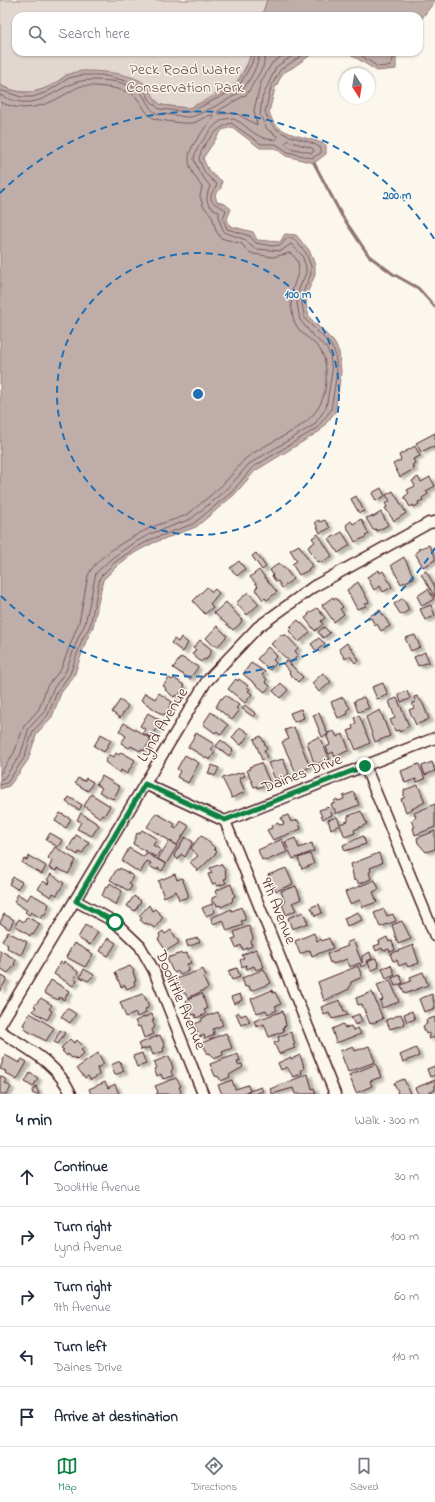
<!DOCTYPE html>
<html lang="en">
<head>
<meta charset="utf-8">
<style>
	body { margin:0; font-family:"Indie Flower",sans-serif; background:#f6f6f7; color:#1f2937 }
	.compass { position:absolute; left:339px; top:68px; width:36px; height:36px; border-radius:50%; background:#fff; box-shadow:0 1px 3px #0004; rotate:168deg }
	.stop { position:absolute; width:12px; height:12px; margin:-9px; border:3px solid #0b8043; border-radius:50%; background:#fff }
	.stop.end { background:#0b8043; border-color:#fff; box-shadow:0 1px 4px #0008 }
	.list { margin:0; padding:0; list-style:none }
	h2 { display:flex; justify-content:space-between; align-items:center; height:52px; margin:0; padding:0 16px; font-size:17px }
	h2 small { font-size:13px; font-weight:400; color:#747a83 }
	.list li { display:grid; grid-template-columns:26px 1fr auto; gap:12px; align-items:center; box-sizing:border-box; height:60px; padding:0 16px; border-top:1px solid #e0e1e3 }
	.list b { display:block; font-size:15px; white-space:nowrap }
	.list p { margin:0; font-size:13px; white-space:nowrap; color:#747a83 }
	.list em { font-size:13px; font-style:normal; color:#747a83 }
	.icon { flex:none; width:22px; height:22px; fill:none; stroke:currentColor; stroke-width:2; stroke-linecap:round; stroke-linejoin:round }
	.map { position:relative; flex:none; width:435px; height:1094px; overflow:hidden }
	.search { position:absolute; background:#fff; box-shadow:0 1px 3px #0004; left:12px; right:12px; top:12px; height:44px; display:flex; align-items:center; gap:10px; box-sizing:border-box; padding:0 14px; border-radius:12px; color:#747a83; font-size:15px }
	.sheet { height:352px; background:#fff }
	nav { display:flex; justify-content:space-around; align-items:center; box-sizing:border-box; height:56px; border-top:1px solid #e0e1e3; background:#fff; font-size:11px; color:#747a83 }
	nav a { display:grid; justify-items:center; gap:2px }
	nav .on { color:#0b8043 }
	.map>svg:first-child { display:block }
</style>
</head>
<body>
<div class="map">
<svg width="435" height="1094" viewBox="0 0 435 1094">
	<defs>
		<filter id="shadow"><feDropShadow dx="4" dy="2.5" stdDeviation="1" flood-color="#0004"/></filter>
	</defs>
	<rect width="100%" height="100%" fill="#fbf7ec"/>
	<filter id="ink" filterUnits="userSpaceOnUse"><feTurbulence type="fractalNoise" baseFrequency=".025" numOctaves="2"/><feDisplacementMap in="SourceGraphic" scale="8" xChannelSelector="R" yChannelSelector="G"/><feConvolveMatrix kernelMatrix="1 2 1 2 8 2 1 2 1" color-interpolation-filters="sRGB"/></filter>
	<g filter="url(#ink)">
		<path fill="#e2d7d0" stroke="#967b7e" d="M0 0H267L262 16H16V52H251L249 61 235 85 189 108 161 105 153 98 148 87 67 74C47 92 25 98 0 85Z"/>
		<path fill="#bfadaa" stroke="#907477" d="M267 0H435V1L419 22V16H262Z
			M251 52H315L292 68 283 73 275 88 269 112C270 115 272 120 274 123 286 137 311 137 326 145V154L314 163 286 156 275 148H260L232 127 222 130 203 158C207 169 211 175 222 181L221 188 215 195 217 202 225 204 231 209 227 219 230 226 253 232 257 240 280 242 285 234 296 235 309 250 315 265V275L308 291 306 304 309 317 334 342 339 352 341 372 335 412 320 431 255 471 234 495 196 527 153 543 136 552 118 565 103 580 93 627 86 641 74 676 61 693 52 717 37 733 28 760 19 773 9 786 0 789V85C20 96 38 94 57 82 67 76 72 71 84 71 101 71 136 73 148 87 153 92 154 103 162 105 167 106 186 109 189 108 196 107 231 89 235 85 243 77 249 62 251 52Z
			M347 52H399L396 58V69L377 71Z"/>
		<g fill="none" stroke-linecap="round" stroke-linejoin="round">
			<path stroke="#79585e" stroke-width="1" d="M266 52 263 67 247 94 218 111V114L236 113 257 125 254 110 261 82 272 63 288 52
				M356 52 378 67 391 66 395 52
				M0 90 21 97H33L47 92 69 78 82 75H101L135 83 144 89 150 100 159 109 190 112 238 88 252 63 255 52
				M0 95C43 118 56 80 91 80 105 80 130 81 141 93 147 99 148 110 158 114 162 115 168 114 173 115 179 115 185 118 191 117 199 115 237 96 242 90 250 81 259 64 260 52
				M0 102C22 113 44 107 64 95 71 92 75 87 83 86 95 85 128 88 136 97 143 105 146 116 156 119 162 121 187 124 193 123 200 121 206 115 213 115V118C208 123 204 129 200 135 183 157 187 166 202 187L200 196 203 206 212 216 216 231 221 238 242 244 247 251 254 254 273 257 290 253C305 264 297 274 293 288 290 299 291 310 294 321 299 336 318 341 323 355 325 359 325 365 326 370 330 428 281 431 245 459 238 466 232 475 225 482 221 487 191 512 186 515 173 521 159 523 146 530 129 538 94 558 88 576L79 622 61 669 47 686 39 709 24 726 14 753 0 774
				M288 141 312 148 314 151 312 153 290 148 285 144Z
				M0 780 4 778 20 756 29 728 44 712 53 689 66 671 78 638 85 624 96 573 112 558 132 544 150 534 191 519 228 488 249 464 314 425 326 408 332 372 330 355 326 347 314 337 300 320 297 303 299 289 306 273V267L302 255 291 244 281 251 256 249 251 246 246 240 224 232 219 220V212C205 205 205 200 210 186L199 172 194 159C195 150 202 142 207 135 237 93 246 145 277 139V136L267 129 260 115 262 98 276 67 298 52
				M0 785 7 783 24 758 33 731 48 715 57 692 70 674 82 640 90 626 100 577 115 562 134 549 152 539 193 524 232 492 252 468 317 428 331 410 337 372 335 353 330 344 305 319 302 304 304 290 311 274V266L306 253 293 238H287L281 245 272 246 256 243 250 236 227 229 223 219 226 210C220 205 207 204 212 193 214 189 216 188 217 184 207 177 202 170 199 158 203 143 217 127 231 123L261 144H276L288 152 312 158 321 153V148C300 134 277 142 265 112L271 87 280 70 307 52"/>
			<path stroke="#907477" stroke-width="3" d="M314 163 342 216 369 256 393 274 418 288 435 307"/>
		</g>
		<path fill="#cfc2bc" stroke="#4a1f2b" filter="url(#shadow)" d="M435 433V450L433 446 421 452 416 443Z
			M415 446 420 456 413 459 415 463 412 465 414 469 400 477 393 464 401 460 399 455Z
			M418 477 421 482 430 477 435 486 426 491 428 494 422 498 423 500 418 502 419 504 414 507 413 505 410 507 404 497 409 493 407 490 415 486 412 481Z
			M381 488 385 496 376 501 372 493Z
			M393 491 406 513 394 521 385 508 387 507 385 503 390 501 386 495Z
			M356 496 364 511 359 513 351 499Z
			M381 512 388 525 377 531 376 529 373 530 366 518 372 516 373 517Z
			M361 519 369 534 365 536 366 537 355 542 346 525 351 521 353 524Z
			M319 520 320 522 325 520 330 528 320 533 315 522Z
			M342 532 350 545 338 553 329 539Z
			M318 534 332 556 321 563 319 561 317 562 308 547 315 542 312 538Z
			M299 545 312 566 308 569 309 570 299 575 292 564 297 561 290 550Z
			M429 545 435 556V560L423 567 415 553 419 550 418 549Z
			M256 553 266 567 262 570 252 556Z
			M404 557 414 578 401 584 391 565Z
			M239 561 245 569 237 576 230 568Z
			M279 563 283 568 284 567 293 579 282 588 278 581 276 582 272 576 273 575 270 570Z
			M259 570 277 592 267 600 265 598 263 600 255 589 258 586 250 577Z
			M379 570 380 573 383 571 392 587 383 592 380 586 374 590 367 577Z
			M426 571 435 587V597L421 574Z
			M358 582 369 602 365 604 366 606 357 609 347 590Z
			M207 587 212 592 215 589 219 593 210 604 213 607 205 614 193 601Z
			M428 589 434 599 422 606 417 596Z
			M248 592 259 604 247 615 236 603Z
			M333 597 334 599 336 598 343 607 340 609 344 614 334 622 322 605Z
			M403 598 409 610 401 615 394 604Z
			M226 602 242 620 240 624 233 630 214 613Z
			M431 605 435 616 425 620 420 609Z
			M317 608 325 618 321 621 323 624 315 631 305 618 309 615 308 614Z
			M380 610 390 626 381 631 377 624 375 625 371 618 369 619 368 617Z
			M298 620 310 632 299 642 289 631 292 628 290 627Z
			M217 626 227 636 218 646 216 644 214 646 206 638Z
			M324 627 330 633 323 638 318 632Z
			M281 634 283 636 285 634 298 648 295 651 298 655 291 663 271 644Z
			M415 635 420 647 411 651 405 638Z
			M181 637 188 643 183 652 171 643 174 639 178 642Z
			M319 638 325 644 316 651 311 644Z
			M200 640 212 650 206 660 204 659 201 662 192 654 196 650 193 648Z
			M347 643 359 660 355 663 350 656 345 659 339 649Z
			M268 647 277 656 273 660 276 663 270 670 257 659Z
			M425 652 429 662 418 666 414 657Z
			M181 657 198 667 190 679 173 668Z
			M287 661 303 677 298 682 289 673 290 672 283 664Z
			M251 663 265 672 262 675 267 679 265 682 270 686 265 692 243 674Z
			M323 673 331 682 319 692 312 683Z
			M169 678 172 680 174 678 185 686 178 696 176 695 174 697 165 690 166 688 163 686Z
			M236 679 238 681 239 679 248 686 247 687 250 689 248 691 252 694 245 703 228 689Z
			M281 683 288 690 280 698 273 691Z
			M383 683 388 695 377 699 372 687Z
			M407 691 410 699 401 702 398 694Z
			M145 693 155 699 159 693 172 702 167 712 163 715 141 700Z
			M225 695 239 705 236 708 239 711 232 720 216 707 221 698 222 699Z
			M417 696 423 704 429 719 416 725 409 710 414 708 412 703 415 702 414 697Z
			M343 697 350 708 347 710 348 714 338 718 331 702Z
			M364 697 369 708 358 712 354 701Z
			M397 698 409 726 400 732 399 730 395 731 390 720 395 718 389 701Z
			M120 700 128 706 120 718 112 712Z
			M245 705 256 714 254 717 242 709Z
			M301 709 304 718 294 722 290 713Z
			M380 710 390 736 375 742 366 717Z
			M211 712 228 725 221 735 217 731 215 733 203 724Z
			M148 713 161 721 151 738 143 733 145 729 140 726Z
			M319 713 328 735 322 737 313 715Z
			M359 715 370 743 356 750 348 731 353 729 352 726 356 723 354 718Z
			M124 723 151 739 144 751 141 749 140 751 131 746 129 748 121 743 126 736 119 731Z
			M240 727 249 734 241 745 232 738Z
			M294 727 310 767 296 773 282 742 289 739 285 730Z
			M334 731 337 737 343 734 349 750 335 757 333 752 329 754 326 747 330 745 327 736 328 733Z
			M196 733 214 744 211 750 215 752 210 760 188 747Z
			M101 734 111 740 104 752 94 746Z
			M261 736 267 749 264 750 267 758 262 760 254 739Z
			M319 737 330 759 317 764 316 762 314 763 307 742Z
			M221 740 233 750 229 756 216 746Z
			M121 752 135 760 127 774 121 770 120 773 105 762 109 755 114 757 116 753 119 755Z
			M185 755 199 763 188 783 177 777 180 771 177 769Z
			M283 759 289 774 280 779 279 778 275 779 268 763Z
			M432 762 435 771 425 775 422 766Z
			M261 763 270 783 258 788 257 786 254 787 247 770 250 769 249 767Z
			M419 764 425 779 417 782 416 779 405 783 401 771Z
			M212 765 219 768 215 776 208 773Z
			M243 772 245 776 239 778 245 792 232 798 222 778Z
			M102 776 120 787 113 799 99 792 102 788 96 784Z
			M78 778 84 781 86 778 93 782 88 791 75 783Z
			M418 785 425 802 406 812 401 799 404 798V790Z
			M354 792 359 805 335 814V809H333L331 804 335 803 334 801 337 799 338 801 344 799 343 796Z
			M91 794 110 806 104 816 102 815 100 818 84 806Z
			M69 797 82 805 79 810 66 802Z
			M435 804V827L415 835 413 828 415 827 411 821 416 817 414 813Z
			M329 807 332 815 323 819 319 810Z
			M361 811 367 824 354 830 355 833 345 837 340 825 331 829 328 820 337 817 340 824 348 821V816Z
			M60 813 71 819 66 828 55 821Z
			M81 813 99 825 92 836 77 829 81 822 77 820Z
			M156 813 175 824 173 827 176 829 181 821 189 826 177 845 147 827Z
			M288 815 291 822 298 820 301 829 273 840 267 830 272 828 271 826 278 823 279 825 284 824 281 818Z
			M142 830 157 839 153 845 161 850 156 857 133 844 137 833 139 834Z
			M435 831V849L426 852 418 843 417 838Z
			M50 833 62 840 58 847 46 840Z
			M76 835 89 842 82 854 79 852 78 855 68 849Z
			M201 835 215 848 214 849 217 852 198 871 190 862 198 856 191 848Z
			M363 836 366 844 345 851 343 845Z
			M185 837 193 842 185 857 181 854 178 860 174 855Z
			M295 838 299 848 312 843 314 851 293 859 285 842Z
			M282 839 287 852 265 861 264 859 262 860 258 850Z
			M169 841 177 846 166 864 158 859Z
			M55 847 76 860 68 874 57 868 56 871 49 868 52 861 48 858Z
			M129 848 144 857 146 853 166 864 162 871 158 868 157 870 149 866 151 863 147 861 140 873 122 861Z
			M379 853 382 863 370 868 371 871 369 872 371 879 359 884 357 880 354 881 351 864Z
			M310 854 314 864 302 869 298 858Z
			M29 856 46 866 42 874 22 863 24 859 27 860Z
			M221 864 226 872 225 873 227 878 224 879 226 883 217 886 216 883 212 884 208 874 212 873 210 868Z
			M120 868 133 876 129 884 132 886 129 891 110 880 117 869 119 870Z
			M286 868 293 884 276 891 268 875Z
			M51 874 64 883 57 895 53 893 51 897 38 889 43 881 48 884 49 881 47 880Z
			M175 874 177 880 182 878 188 894V897L179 900 176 891 164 897 158 881Z
			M13 877 22 882 17 889 9 884Z
			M375 880 379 889 373 892 377 902 363 907 360 900 350 904 345 892Z
			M110 883 122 891 116 905 102 896 106 886 108 887Z
			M231 884 235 896 233 897 232 902 221 907 220 905 217 906 216 903H212V898L217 896 215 891Z
			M296 886 301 899 292 903 296 910 286 915 282 904 285 903 281 891Z
			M18 894 27 900 31 894 49 904 45 915 43 914 41 918 31 912 29 915 25 912 27 910 14 902Z
			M134 896 141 901 135 911 127 906Z
			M212 904 215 912 206 916 202 908Z
			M319 904 322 913 315 916 311 907Z
			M149 905 152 911 155 909 163 917 155 928 146 923 145 924 140 920 142 918 139 916Z
			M241 907 245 916V920L241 921 243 925 227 931 223 920 213 924 211 918 231 909 232 911Z
			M384 909 387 916 393 914 396 921 380 927 374 913Z
			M303 912 308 923 292 929 288 918Z
			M358 912 362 920 347 926 344 918Z
			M4 914 14 920 9 929 0 923Z
			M27 917 40 924 33 935 31 934 30 936 15 925 19 919 24 922Z
			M402 921 411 939 398 944 392 925Z
			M85 925 98 932 90 945 78 938Z
			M249 926 253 938 251 942 252 946 243 950 241 945 236 948 232 939 236 938 234 932Z
			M171 930 179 943 166 951 158 939 160 937 159 934 163 931 165 934Z
			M8 932 27 942 21 955 7 948 8 945 2 941Z
			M314 933 317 941 321 939 322 941 329 938 333 948 312 956 310 950 300 954 295 941Z
			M387 937 389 942 392 941 395 950 390 952 389 949 383 951 382 948 376 951 374 946 380 944 379 941Z
			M108 938 116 943 108 956 100 951Z
			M198 938 200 942 188 947 186 941Z
			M353 940 362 963V956L370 952 372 959 366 961 367 964 361 967 360 963 350 967 347 959 333 964 332 962 330 963 327 954 348 946 346 943Z
			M74 943 93 954 85 967 66 957Z
			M413 945 419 963 408 967 406 963 399 966 397 960 393 961 390 954Z
			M256 949 264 967 256 970 254 966 247 969 246 965 242 967 240 960 244 958 242 955Z
			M0 950 16 960 14 964 15 965 8 973 0 968Z
			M182 953 183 954 187 953 191 963 187 964 188 971 180 975 178 971 175 973 172 970 167 958Z
			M376 958 379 967 371 971 368 962Z
			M64 961 78 972 74 979 77 981 73 986 54 974 61 962 63 964Z
			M391 965 395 975 386 979 382 968Z
			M130 966 134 971 133 972 136 981 134 982 135 985 127 989 125 985 121 987 115 972Z
			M358 966 362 977 351 982 349 989 324 1001 318 982Z
			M237 968 240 977 232 980 228 971Z
			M84 969 94 975 88 981 80 977Z
			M203 969 206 976 203 977 208 988 188 998 185 993 181 992 176 979Z
			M264 969 271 983 251 991 249 986 245 987 242 978Z
			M423 972 428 985 405 994 401 985 411 981 410 977Z
			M0 975 7 979 0 991Z
			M400 975 403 983 395 986 392 978Z
			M51 980 69 991 64 1000 59 997 58 1000 44 993Z
			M390 980 399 1002 382 1008 380 1001 383 1000 377 985Z
			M272 990 273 993 275 992 281 1004 275 1006 277 1010 268 1014 266 1010 257 1013 251 999Z
			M372 992 383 1019 370 1024 362 1004 358 1005 356 998Z
			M202 993 207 1009 204 1010 206 1014 196 1018 195 1014 192 1015 190 1009 189 1010 186 1000Z
			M142 994 144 995 148 1004V1008L145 1009 146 1013 137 1017 136 1013 126 1017 120 1002Z
			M240 994 242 1000 234 1004 231 997Z
			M432 994 435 1008 424 1012 419 999Z
			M41 998 52 1005 49 1009 52 1011 47 1020 33 1011 36 1007 34 1006Z
			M340 1000 344 1011H346L348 1015 332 1019 329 1013 324 1015 321 1007Z
			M67 1008 76 1014 70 1023 61 1017Z
			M283 1011 286 1026 283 1027 284 1031 269 1037 264 1024 257 1027 254 1021Z
			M412 1011 415 1019 407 1022 404 1014Z
			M218 1012 223 1025 213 1029 214 1035 205 1039 204 1035 200 1037 194 1024 202 1021V1018Z
			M238 1012 241 1016 246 1014 250 1022 241 1025 236 1013Z
			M30 1013 54 1028 46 1041 24 1029 25 1026 23 1025Z
			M152 1014 154 1020 152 1021 155 1026 152 1030 154 1034 144 1038 140 1026 138 1027 135 1021Z
			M359 1014 362 1022 355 1025 351 1017Z
			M401 1014 405 1024 390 1029 386 1020Z
			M435 1017V1037L429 1039 428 1036 431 1035 430 1033 426 1034 423 1026 427 1024 426 1020Z
			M343 1024 345 1028 351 1026 353 1030 358 1028 361 1034 336 1043 332 1029Z
			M60 1030 65 1033 58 1044 54 1042Z
			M291 1032 295 1044 293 1045 295 1048 279 1054 274 1043 279 1041 278 1037Z
			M226 1033 232 1048 222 1052 223 1055 214 1059 210 1053 208 1054 202 1043Z
			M160 1035 165 1047 163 1048 164 1051 153 1055 150 1047 141 1050 138 1044Z
			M70 1039 74 1043 77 1040 84 1047 81 1050 84 1053 77 1060 74 1057 72 1058 68 1054 67 1056 62 1051 64 1050 61 1048Z
			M353 1046 355 1051 369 1046 375 1062 348 1072 340 1051Z
			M416 1048 419 1056 403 1062 400 1055Z
			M98 1053 104 1064 97 1068 99 1075 91 1080 88 1076 85 1078 77 1068Z
			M142 1053 146 1064 137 1067 133 1056Z
			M238 1054 240 1061 237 1062 238 1065 242 1064 243 1067 229 1075 230 1077 221 1081 219 1077 215 1076 210 1064Z
			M5 1055 19 1063 22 1059 27 1062 17 1080 5 1073 6 1071 0 1069Z
			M300 1055 303 1064 304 1069 301 1070 302 1074 293 1077 287 1067 281 1070 278 1063 291 1057V1059Z
			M169 1056 173 1068 171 1072 173 1076 163 1079 161 1074 157 1076 154 1069 157 1068 154 1062Z
			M120 1061 124 1071 115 1075 111 1065Z
			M376 1064 381 1077 370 1081 372 1086 356 1093 349 1075Z
			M435 1066V1075L430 1077 427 1069Z
			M30 1073 38 1078 33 1087 25 1082Z
			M308 1074 312 1089 314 1088 316 1094H295L293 1088 272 1094 270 1089Z
			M0 1076 7 1080 5 1083 11 1087 7 1094H0Z
			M176 1078 181 1086 179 1087 181 1092 179 1094H156L158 1092 155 1086Z
			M404 1079 410 1094H396L398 1092 394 1083Z
			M232 1080 235 1089 248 1085 250 1090 241 1094H222L218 1085Z
			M435 1080V1090L425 1094H418L415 1088Z
			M105 1082 108 1088 115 1084 119 1094H91L89 1089Z
			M36 1086 39 1094H33L32 1092Z
			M261 1087 263 1091 255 1094H248L247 1092Z"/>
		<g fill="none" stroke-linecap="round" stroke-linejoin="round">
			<g stroke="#4a1f2b" stroke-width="13">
				<path id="minor" d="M365 766 435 936
					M145 784 225 821 335 1094
					M225 821 435 738
					M76 901 115 922 140 946 154 971 203 1094
					M0 1025 206 682 258 627 313 587 429 523 435 522
					M0 1031C28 1049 57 1063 71 1094"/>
			</g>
			<use href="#minor" stroke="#fbf7ec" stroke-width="10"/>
		</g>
	</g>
	<g fill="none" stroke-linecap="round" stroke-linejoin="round" filter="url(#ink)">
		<path stroke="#0b8043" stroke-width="5" d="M115 922 76 901 145 784 225 820 365 766"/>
	</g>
	<g fill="none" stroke="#1f6fb2" stroke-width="2" stroke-dasharray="7 5">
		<circle cx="198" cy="394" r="141"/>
		<path d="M435 548A282 282 0 0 1 0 595M0 193A282 282 0 0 1 435 240"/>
	</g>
	<g text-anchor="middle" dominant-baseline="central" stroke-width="3" stroke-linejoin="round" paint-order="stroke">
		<g font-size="16" fill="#704d54" stroke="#fbf7ec">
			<text x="185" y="70">Peck Road Water<tspan x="185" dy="18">Conservation Park</tspan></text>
		</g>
		<g font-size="16" fill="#4a1f2b" stroke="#fbf7ec">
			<text transform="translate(163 725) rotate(-59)">Lynd Avenue</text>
			<text transform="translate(302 774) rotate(-21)">Daines Drive</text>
			<text transform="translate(278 911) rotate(68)">9th Avenue</text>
			<text transform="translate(180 1000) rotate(67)">Doolittle Avenue</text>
		</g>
	</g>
	<circle cx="198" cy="394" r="6" fill="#1f6fb2" stroke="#fbf7ec" stroke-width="2"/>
	<g font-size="12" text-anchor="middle" font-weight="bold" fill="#1f6fb2" stroke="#fbf7ec" stroke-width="3" stroke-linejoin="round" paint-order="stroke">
		<text x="397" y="199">200 m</text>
		<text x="298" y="298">100 m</text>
	</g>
</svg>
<svg class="compass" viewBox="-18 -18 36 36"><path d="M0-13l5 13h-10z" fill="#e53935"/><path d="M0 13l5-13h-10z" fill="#747a83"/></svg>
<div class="stop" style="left:115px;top:922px"></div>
<div class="stop end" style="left:365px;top:766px"></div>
<div class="search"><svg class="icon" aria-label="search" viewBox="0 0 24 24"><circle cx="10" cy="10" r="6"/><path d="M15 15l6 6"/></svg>Search here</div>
</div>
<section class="sheet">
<h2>4 min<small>Walk · 300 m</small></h2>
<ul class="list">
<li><svg class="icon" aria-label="ahead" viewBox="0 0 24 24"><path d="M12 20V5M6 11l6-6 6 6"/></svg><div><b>Continue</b><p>Doolittle Avenue</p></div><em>30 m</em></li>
<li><svg class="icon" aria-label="right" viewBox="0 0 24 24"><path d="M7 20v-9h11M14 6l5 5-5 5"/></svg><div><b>Turn right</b><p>Lynd Avenue</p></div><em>100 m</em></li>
<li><svg class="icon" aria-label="right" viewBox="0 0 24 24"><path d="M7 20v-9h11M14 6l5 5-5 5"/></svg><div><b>Turn right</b><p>9th Avenue</p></div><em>60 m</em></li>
<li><svg class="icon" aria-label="left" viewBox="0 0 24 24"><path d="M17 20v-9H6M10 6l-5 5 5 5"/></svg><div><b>Turn left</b><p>Daines Drive</p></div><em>110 m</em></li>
<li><svg class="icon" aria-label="arrive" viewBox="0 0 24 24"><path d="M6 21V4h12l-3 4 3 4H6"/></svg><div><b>Arrive at destination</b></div></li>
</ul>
</section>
<nav>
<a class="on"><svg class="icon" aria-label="map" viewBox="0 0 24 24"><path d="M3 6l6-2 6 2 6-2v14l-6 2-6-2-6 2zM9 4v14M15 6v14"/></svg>Map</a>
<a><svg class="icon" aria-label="directions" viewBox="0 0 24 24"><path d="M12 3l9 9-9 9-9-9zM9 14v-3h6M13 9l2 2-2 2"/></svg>Directions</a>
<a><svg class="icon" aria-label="saved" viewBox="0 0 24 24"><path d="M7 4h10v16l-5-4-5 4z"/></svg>Saved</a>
</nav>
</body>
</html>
